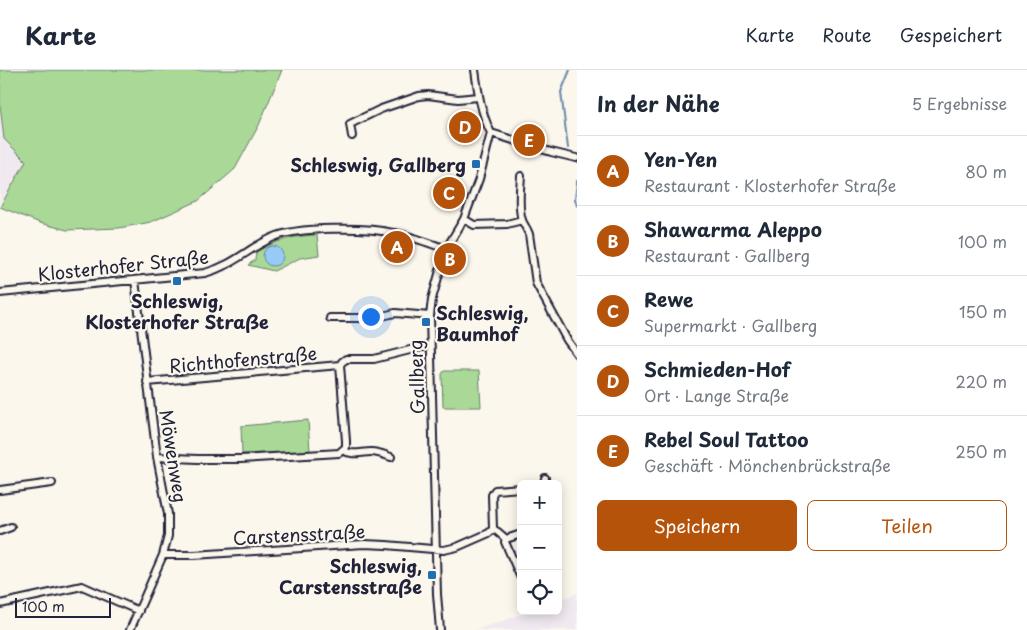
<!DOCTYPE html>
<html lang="de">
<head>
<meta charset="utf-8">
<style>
	body { margin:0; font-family:"Playpen Sans",sans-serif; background:#f2f2f3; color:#1f2937 }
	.controls { position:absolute; right:15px; bottom:15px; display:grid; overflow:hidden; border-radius:8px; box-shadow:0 2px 12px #0003 }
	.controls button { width:45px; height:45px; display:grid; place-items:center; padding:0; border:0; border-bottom:1px solid #e0e1e3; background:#fff; color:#1f2937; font:25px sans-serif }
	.scale { position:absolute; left:15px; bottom:12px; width:96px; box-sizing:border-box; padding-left:5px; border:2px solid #22223b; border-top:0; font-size:14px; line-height:18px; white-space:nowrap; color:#22223b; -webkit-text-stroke:4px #fbf7ec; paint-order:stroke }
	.you { position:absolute; left:370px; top:246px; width:18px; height:18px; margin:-12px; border:4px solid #fff; border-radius:50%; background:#1a73e8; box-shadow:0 0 0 8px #1a73e833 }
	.badge { display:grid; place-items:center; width:32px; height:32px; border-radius:50%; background:#b45309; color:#fff; font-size:16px; font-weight:700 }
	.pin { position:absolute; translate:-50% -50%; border:2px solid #fff; box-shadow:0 1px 5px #0006 }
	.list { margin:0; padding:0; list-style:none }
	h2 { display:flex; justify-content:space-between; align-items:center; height:65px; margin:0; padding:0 20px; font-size:21px }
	h2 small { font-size:16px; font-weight:400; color:#747a83 }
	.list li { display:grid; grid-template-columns:32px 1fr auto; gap:15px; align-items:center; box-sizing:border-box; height:70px; padding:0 20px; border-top:1px solid #e0e1e3 }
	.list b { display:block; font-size:19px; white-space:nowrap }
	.list p { margin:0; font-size:16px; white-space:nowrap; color:#747a83 }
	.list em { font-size:16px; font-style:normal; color:#747a83 }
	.actions { display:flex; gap:10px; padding:15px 20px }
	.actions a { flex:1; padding:11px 0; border:1px solid #b45309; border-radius:8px; text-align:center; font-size:18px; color:#b45309 }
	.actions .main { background:#b45309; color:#fff }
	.icon { flex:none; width:28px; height:28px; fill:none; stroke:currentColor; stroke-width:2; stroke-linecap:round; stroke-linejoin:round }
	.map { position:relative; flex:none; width:577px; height:560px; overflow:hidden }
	header { display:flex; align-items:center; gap:30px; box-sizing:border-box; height:70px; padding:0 25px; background:#fff; border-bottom:1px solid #e0e1e3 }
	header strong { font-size:24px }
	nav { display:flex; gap:28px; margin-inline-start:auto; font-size:18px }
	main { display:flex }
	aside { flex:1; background:#fff }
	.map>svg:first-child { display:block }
</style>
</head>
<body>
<header>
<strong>Karte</strong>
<nav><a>Karte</a><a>Route</a><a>Gespeichert</a></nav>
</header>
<main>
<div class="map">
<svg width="577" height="560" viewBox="0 0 577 560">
	<rect width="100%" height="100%" fill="#fbf7ec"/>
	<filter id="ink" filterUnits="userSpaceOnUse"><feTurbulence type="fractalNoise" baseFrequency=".02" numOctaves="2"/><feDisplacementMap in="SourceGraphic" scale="10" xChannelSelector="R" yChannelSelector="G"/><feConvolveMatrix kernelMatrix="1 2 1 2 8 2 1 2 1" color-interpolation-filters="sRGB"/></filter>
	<g filter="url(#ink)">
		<path fill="#f0e9f0" d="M0 35 4 69 26 91 0 135Z
			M577 523V560H476L531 541H558V531Z"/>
		<path fill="#a9d897" stroke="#667d69" d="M0 0H282L259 55 235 99 198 131 151 152 119 158 67 160 40 153 0 137 26 91 4 69 0 35Z
			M317 165 319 185 300 188 274 201 248 195 255 190 256 182C278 170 292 166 317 165Z
			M444 301H479L481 337H443L442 304Z
			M308 350 310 381 242 384 241 356Z"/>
		<path fill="#97cbf5" stroke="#6887ab" d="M263 186a10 10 0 1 1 20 0a10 10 0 1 1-20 0Z"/>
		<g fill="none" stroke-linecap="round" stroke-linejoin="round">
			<path stroke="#6887ab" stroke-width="2" d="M568 78 561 22 570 0
				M577 111 575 129 577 136"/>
			<g stroke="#22223b" stroke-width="10">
				<path id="minor" d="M475 0C478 22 481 43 491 63
					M491 63 551 82 576 88
					M352 66 350 54 381 39 419 26 428 25 458 29 478 27
					M521 106C520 118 518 138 522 150 524 155 527 159 529 164L536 213 567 270 577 284
					M464 149 474 155 507 154 522 150
					M0 223 205 203C234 195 247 179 272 168 297 156 368 157 394 163 412 166 429 173 446 179
					M330 248H374L395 243 430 246
					M147 312 340 295
					M343 380C352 386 361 382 371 382 378 382 385 385 391 387
					M157 387 197 389H241L339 383 346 377V371L340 295 342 292 346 289H374L430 275
					M544 414 545 408
					M0 420 52 413
					M493 459 498 462 506 469 505 472 521 508
					M0 461 11 457
					M506 469 521 464
					M163 485H194L364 474 386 475 444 480 457 477 489 463 493 459 492 425 495 420 521 418
					M0 534 82 516 139 541
					M130 560 163 485 168 466V444L157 387 135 210
					M440 560 437 524 430 246 432 229 446 179 464 149 479 109 491 63"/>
			</g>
			<use href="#minor" stroke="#fbf7ec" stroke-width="6"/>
		</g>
	</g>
	<g fill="#1f6fb2" stroke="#fbf7ec" stroke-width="2">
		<rect x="471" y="89" width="10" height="10" rx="2.5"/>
		<rect x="172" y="206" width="10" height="10" rx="2.5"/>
		<rect x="421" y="247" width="10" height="10" rx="2.5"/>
		<rect x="427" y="500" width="10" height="10" rx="2.5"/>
	</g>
	<g text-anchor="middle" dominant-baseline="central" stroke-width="4.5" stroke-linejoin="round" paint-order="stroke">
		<g font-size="18" font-weight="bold" fill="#22223b" stroke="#fbf7ec" text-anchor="end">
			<text x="466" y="94">Schleswig, Gallberg</text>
			<text x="177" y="230" text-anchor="middle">Schleswig,<tspan x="177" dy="21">Klosterhofer Straße</tspan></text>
			<text x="436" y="242" text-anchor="start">Schleswig,<tspan x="436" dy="21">Baumhof</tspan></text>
			<text x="422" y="495">Schleswig,<tspan x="422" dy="21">Carstensstraße</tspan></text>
		</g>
		<g font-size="18" fill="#22223b" stroke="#fbf7ec">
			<text transform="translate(123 195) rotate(-6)">Klosterhofer Straße</text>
			<text transform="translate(243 289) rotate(-5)">Richthofenstraße</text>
			<text transform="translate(416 307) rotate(-92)">Gallberg</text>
			<text transform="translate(174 386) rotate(81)">Möwenweg</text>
			<text transform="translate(299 464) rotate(-3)">Carstensstraße</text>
		</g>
	</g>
</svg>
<div class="controls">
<button>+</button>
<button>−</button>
<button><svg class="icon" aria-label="locate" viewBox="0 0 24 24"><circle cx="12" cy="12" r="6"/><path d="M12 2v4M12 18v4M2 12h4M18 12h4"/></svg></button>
</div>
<div class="scale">100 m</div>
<div class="you"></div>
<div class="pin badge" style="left:397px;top:177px">A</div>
<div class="pin badge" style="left:450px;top:189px">B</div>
<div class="pin badge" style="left:449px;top:123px">C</div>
<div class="pin badge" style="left:465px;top:57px">D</div>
<div class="pin badge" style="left:529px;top:70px">E</div>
</div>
<aside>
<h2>In der Nähe<small>5 Ergebnisse</small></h2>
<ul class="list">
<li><span class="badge">A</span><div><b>Yen-Yen</b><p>Restaurant · Klosterhofer Straße</p></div><em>80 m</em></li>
<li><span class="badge">B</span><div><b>Shawarma Aleppo</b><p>Restaurant · Gallberg</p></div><em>100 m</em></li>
<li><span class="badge">C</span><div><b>Rewe</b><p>Supermarkt · Gallberg</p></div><em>150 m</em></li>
<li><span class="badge">D</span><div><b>Schmieden-Hof</b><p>Ort · Lange Straße</p></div><em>220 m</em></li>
<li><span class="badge">E</span><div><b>Rebel Soul Tattoo</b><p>Geschäft · Mönchenbrückstraße</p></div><em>250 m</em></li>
</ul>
<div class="actions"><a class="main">Speichern</a><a>Teilen</a></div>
</aside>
</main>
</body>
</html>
